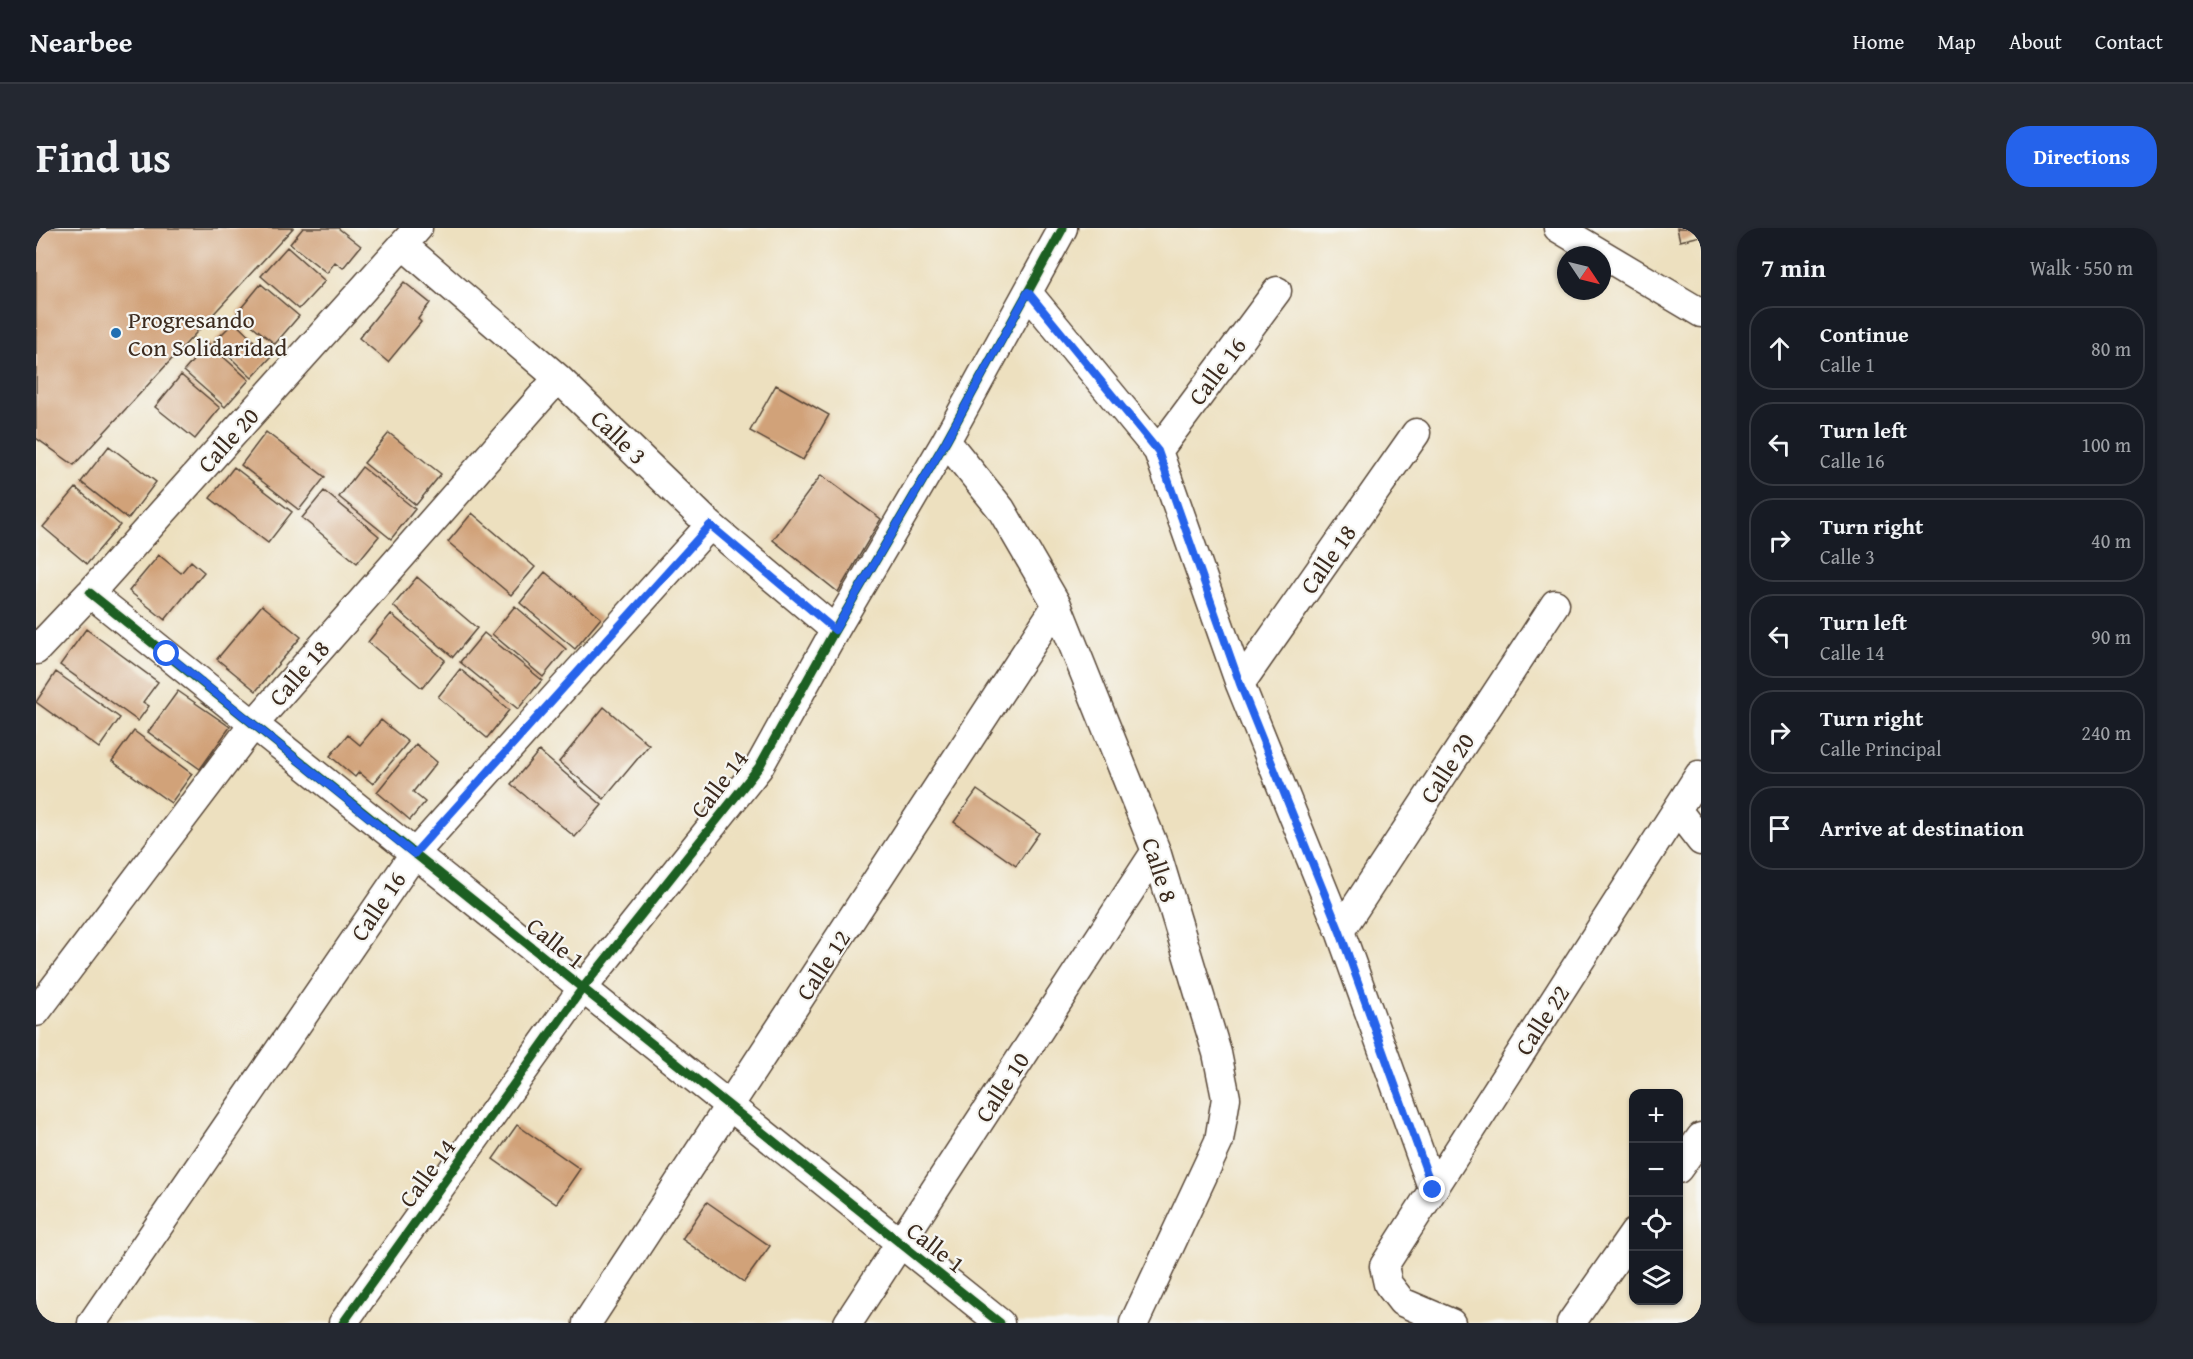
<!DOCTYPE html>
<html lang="en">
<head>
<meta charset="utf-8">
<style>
	body { margin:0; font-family:"Gentium Book Plus",serif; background:#242831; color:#f1f3f6 }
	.controls { position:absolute; right:18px; bottom:18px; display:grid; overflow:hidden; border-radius:12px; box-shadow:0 2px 4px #0004 }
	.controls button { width:54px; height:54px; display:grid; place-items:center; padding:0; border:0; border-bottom:2px solid #363941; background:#171b24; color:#f1f3f6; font:30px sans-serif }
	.compass { position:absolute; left:1521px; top:18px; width:54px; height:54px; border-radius:50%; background:#171b24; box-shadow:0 2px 4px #0004; rotate:125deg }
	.stop { position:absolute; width:18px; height:18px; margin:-14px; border:4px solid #2563eb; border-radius:50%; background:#fff }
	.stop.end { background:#2563eb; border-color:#fff; box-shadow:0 2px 6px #0008 }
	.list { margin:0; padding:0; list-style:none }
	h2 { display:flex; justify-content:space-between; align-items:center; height:78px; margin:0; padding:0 24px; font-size:26px }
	h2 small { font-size:20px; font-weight:400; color:#9ea1a6 }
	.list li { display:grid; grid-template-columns:39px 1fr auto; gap:18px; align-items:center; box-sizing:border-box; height:84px; margin:0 12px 12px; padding:0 12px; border:2px solid #363941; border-radius:24px }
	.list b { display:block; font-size:22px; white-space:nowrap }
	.list p { margin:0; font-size:20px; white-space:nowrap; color:#9ea1a6 }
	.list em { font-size:20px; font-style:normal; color:#9ea1a6 }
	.icon { flex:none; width:33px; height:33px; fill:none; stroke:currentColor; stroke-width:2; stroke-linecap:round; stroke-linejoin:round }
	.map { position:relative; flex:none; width:1665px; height:1095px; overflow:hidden; border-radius:24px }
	header { display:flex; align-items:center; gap:36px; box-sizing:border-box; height:84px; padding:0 30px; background:#171b24; border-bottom:2px solid #363941 }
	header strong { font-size:28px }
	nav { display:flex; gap:33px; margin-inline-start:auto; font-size:21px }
	.intro { display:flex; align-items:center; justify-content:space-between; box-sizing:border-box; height:144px; padding:0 36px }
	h1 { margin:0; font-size:42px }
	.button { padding:15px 27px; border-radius:24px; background:#2563eb; color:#fff; font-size:21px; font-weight:700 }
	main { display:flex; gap:36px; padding:0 36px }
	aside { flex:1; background:#171b24; border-radius:24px; box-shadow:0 2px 4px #0004 }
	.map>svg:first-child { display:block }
</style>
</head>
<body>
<header>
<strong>Nearbee</strong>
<nav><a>Home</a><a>Map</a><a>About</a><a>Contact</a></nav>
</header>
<div class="intro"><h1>Find us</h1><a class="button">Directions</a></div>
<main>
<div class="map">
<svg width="1665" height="1095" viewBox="0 0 1665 1095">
	<rect width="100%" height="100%" fill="#f6f6f2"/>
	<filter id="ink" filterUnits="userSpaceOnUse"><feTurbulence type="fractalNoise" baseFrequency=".0167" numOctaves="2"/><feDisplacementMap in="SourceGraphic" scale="12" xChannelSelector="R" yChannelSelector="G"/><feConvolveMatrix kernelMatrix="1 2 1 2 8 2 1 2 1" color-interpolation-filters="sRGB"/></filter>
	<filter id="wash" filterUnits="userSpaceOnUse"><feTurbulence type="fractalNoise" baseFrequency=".008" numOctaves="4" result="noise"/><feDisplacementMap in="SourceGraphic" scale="24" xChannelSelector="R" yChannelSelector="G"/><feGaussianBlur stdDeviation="1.35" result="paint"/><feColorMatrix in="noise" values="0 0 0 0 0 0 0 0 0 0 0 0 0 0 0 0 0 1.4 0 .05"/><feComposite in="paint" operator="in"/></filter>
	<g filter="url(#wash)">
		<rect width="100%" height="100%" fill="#ede0bf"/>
		<g id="blocks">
			<path fill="#d1a279" d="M0 0H257L38 237 0 210Z
				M267 0H302L325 18 307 40 299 34 291 45 254 16Z
				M1641 0H1665V8L1644 13Z
				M251 19 289 53 263 81 225 48Z
				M368 54 394 75 382 91 385 94 352 134 323 110Z
				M225 56 263 88 239 116 201 85Z
				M198 94 235 129 216 150 178 114Z
				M172 115 213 152 189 179 148 143Z
				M145 147 184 180 159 211 119 179Z
				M740 157 793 187 767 232 714 203Z
				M230 204 289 249 263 282 205 237Z
				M353 205 405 246 380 277 328 235Z
				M73 218 120 254 92 291 45 254Z
				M198 239 256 284 232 315 174 270Z
				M326 239 379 281 355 311 303 269Z
				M785 247 845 291 802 364 737 312Z
				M40 260 84 297 51 336 7 299Z
				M288 263 343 308 321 335 266 290Z
				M436 285 499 339 475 367 412 314Z
				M123 327 145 345 155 333 168 344 129 392 93 363Z
				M509 344 565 390 539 421 484 375Z
				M381 349 441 400 417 429 357 378Z
				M226 377 265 409 220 463 181 431Z
				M479 378 530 421 507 449 456 406Z
				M355 386 409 432 386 460 332 414Z
				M50 401 122 454 107 474 113 478 102 493 24 437Z
				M448 405 506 452 482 481 424 434Z
				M424 441 473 482 451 510 402 469Z
				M20 444 84 490 63 520 0 474Z
				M142 463 194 499 164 541 112 504Z
				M568 479 613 517 568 571 523 534Z
				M345 492 372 514 337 556 323 544 319 549 294 528 312 507 324 517Z
				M98 503 156 546 135 575 76 533Z
				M380 516 401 534 377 564 389 574 374 592 341 564Z
				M503 523 566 577 539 609 475 556Z
				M941 562 1003 605 980 638 918 594Z
				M481 897 544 941 520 976 457 931Z
				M671 974 734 1018 708 1054 646 1011Z"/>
		</g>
	</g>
	<g filter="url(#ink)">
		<use href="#blocks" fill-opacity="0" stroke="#564536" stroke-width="1.5"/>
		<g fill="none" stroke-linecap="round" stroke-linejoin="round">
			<g stroke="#564536" stroke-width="31">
				<path id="minor" d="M1522 0 1665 85
					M367 17 522 150 674 297 799 402
					M992 65 1122 223 1204 456 1304 703 1397 962
					M910 213 965 281 1021 377 1120 623 1181 825 1190 870 1183 913 1098 1095
					M1122 223 1241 63
					M54 365 964 1095
					M0 422 54 365 382 0
					M1204 456 1380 205
					M1641 582 1665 613
					M1304 703 1519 376
					M0 784 217 497 522 150
					M1642 941 1665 909
					M56 1095 378 626 674 297
					M307 1095 546 761 723 539 799 402 910 213 1027 0
					M551 1095 1021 377
					M812 1095 1120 623
					M1415 1095 1366 1074 1352 1056 1348 1038 1663 547
					M1535 1095 1598 1005"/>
			</g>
			<use href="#minor" stroke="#fff" stroke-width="28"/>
			<g stroke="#f6f6f2" stroke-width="13">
				<path id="cycleway" d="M54 365 964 1095
					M307 1095 546 761 723 539 799 402 910 213 1027 0"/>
			</g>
			<use href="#cycleway" stroke="#1b5e20" stroke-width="9"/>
		</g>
	</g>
	<g fill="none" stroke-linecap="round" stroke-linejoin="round" filter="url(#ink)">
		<path stroke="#2563eb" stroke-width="8" d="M131 426 378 626 674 297 799 402 910 213 992 64 1122 223 1204 456 1304 704 1397 962"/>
	</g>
	<circle fill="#1f6fb2" stroke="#f6f6f2" stroke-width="2" cx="80" cy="105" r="6"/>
	<g text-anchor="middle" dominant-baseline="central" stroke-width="4.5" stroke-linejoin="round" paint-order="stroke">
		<g font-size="24" fill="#3b2a1e" stroke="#f6f6f2" text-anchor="start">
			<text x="92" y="91">Progresando<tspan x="92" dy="28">Con Solidaridad</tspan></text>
		</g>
		<g font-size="24" fill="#3b2a1e" stroke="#f6f6f2">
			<text transform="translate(1181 143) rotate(-53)">Calle 16</text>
			<text transform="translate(583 209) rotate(44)">Calle 3</text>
			<text transform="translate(192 212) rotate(-48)">Calle 20</text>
			<text transform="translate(1292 331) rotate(-55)">Calle 18</text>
			<text transform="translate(263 445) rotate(-49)">Calle 18</text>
			<text transform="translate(1411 540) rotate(-57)">Calle 20</text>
			<text transform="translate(683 556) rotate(-53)">Calle 14</text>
			<text transform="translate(1124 642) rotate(72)">Calle 8</text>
			<text transform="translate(342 678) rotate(-56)">Calle 16</text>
			<text transform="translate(520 715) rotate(39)">Calle 1</text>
			<text transform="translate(787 737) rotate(-57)">Calle 12</text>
			<text transform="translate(1506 792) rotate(-57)">Calle 22</text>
			<text transform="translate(966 859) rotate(-57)">Calle 10</text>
			<text transform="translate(391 945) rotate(-54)">Calle 14</text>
			<text transform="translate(900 1019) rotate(38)">Calle 1</text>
		</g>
	</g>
</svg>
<div class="controls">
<button>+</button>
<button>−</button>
<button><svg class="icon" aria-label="locate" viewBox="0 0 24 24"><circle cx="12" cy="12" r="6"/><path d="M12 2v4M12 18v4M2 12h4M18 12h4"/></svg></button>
<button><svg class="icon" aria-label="layers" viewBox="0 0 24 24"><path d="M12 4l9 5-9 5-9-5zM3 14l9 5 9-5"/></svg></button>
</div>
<svg class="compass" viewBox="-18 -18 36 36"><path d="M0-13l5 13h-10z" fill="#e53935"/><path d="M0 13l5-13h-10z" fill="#9ea1a6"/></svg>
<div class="stop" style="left:131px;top:426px"></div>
<div class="stop end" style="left:1397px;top:962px"></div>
</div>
<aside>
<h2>7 min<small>Walk · 550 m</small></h2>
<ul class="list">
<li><svg class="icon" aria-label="ahead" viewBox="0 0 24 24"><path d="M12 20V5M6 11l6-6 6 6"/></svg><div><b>Continue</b><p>Calle 1</p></div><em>80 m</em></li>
<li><svg class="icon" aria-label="left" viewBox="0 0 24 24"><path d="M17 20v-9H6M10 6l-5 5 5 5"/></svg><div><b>Turn left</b><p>Calle 16</p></div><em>100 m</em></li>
<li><svg class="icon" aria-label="right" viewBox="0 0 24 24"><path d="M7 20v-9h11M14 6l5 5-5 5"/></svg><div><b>Turn right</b><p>Calle 3</p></div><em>40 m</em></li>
<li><svg class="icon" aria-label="left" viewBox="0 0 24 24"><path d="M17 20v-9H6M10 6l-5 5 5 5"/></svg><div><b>Turn left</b><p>Calle 14</p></div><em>90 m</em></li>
<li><svg class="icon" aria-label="right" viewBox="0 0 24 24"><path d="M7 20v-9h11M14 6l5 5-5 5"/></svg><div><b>Turn right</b><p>Calle Principal</p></div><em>240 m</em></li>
<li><svg class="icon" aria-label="arrive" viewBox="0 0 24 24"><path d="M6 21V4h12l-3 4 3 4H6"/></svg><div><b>Arrive at destination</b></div></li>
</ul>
</aside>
</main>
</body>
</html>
